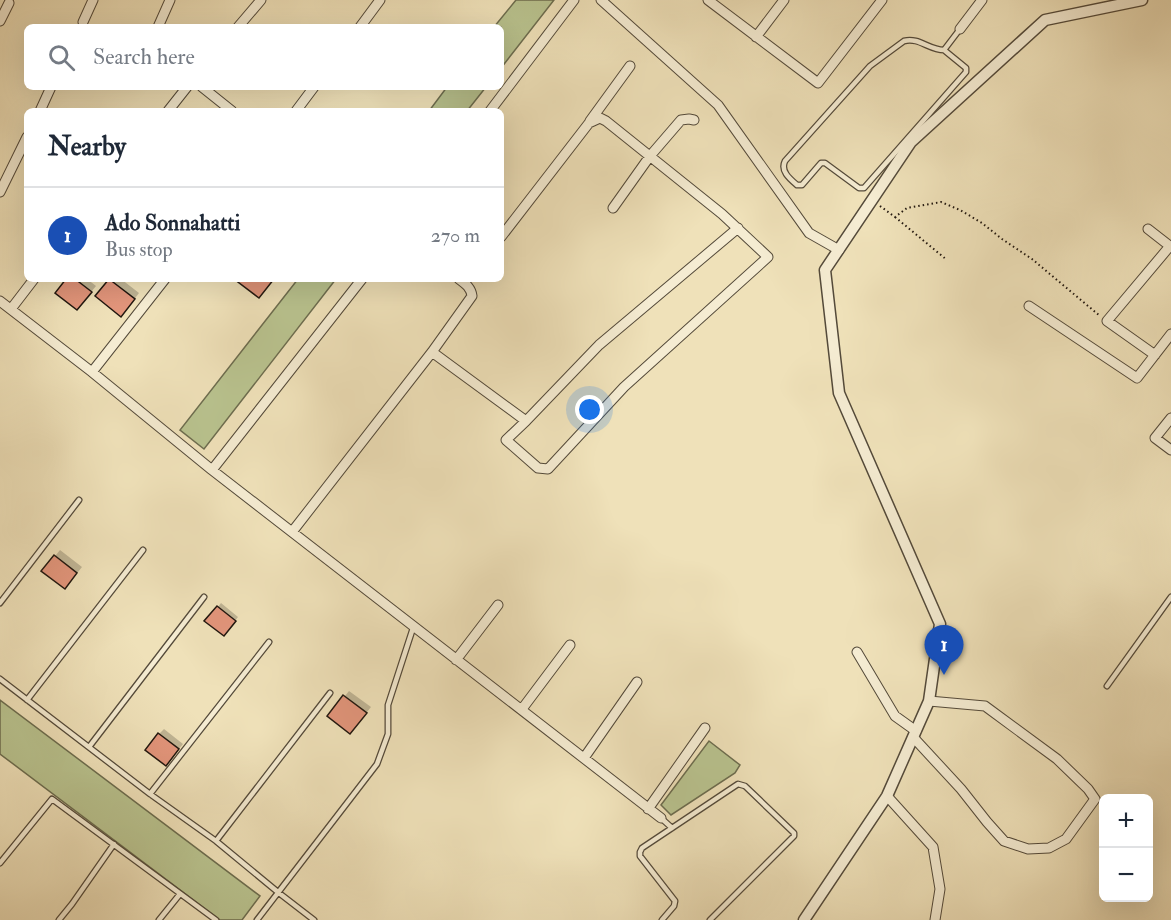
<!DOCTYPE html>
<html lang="en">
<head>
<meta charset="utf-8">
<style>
	body { margin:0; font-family:"IM FELL Double Pica",serif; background:#f6f6f7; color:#1f2937 }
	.controls { position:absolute; right:18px; bottom:18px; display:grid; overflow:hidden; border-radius:9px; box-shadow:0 6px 24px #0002 }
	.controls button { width:54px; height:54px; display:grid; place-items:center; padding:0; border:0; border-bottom:2px solid #e0e1e3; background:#fff; color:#1f2937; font:30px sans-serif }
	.you { position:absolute; left:590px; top:410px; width:21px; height:21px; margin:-15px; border:4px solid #fff; border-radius:50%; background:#1a73e8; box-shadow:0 0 0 9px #1a73e833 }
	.badge { display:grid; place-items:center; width:39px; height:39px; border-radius:50%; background:#8f2418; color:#fff; font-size:20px; font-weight:700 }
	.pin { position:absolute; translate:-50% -50px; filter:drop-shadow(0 2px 3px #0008) }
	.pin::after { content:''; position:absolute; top:32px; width:21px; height:18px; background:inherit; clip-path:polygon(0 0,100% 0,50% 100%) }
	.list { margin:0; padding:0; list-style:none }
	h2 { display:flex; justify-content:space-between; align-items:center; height:78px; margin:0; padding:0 24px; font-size:26px }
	h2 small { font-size:20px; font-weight:400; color:#747a83 }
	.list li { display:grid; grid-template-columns:39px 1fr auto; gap:18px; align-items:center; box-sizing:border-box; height:96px; padding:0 24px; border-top:2px solid #e0e1e3 }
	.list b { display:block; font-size:22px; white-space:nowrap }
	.list p { margin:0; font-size:20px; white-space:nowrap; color:#747a83 }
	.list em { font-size:20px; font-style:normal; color:#747a83 }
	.icon { flex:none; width:33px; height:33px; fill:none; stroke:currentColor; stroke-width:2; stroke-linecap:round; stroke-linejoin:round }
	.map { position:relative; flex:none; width:1171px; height:920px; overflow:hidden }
	.search { position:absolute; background:#fff; box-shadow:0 6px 24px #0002; left:24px; top:24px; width:480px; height:66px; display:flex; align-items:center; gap:15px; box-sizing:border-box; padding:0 21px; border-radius:9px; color:#747a83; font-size:22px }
	.panel { position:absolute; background:#fff; box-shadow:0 6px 24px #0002; left:24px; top:108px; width:480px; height:174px; border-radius:9px }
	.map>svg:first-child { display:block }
</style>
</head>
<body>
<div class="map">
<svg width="1171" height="920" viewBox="0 0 1171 920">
	<rect width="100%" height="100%" fill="#efe1b9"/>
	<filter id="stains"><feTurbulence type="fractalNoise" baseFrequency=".00333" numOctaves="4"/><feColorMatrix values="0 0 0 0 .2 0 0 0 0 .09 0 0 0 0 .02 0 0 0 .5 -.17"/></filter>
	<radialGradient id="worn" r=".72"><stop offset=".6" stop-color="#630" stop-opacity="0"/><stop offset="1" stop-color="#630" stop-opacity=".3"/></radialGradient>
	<path fill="#b9c38f" stroke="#6d6d4f" stroke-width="1.5" d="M516 0H554L501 68V27H494Z
		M447 87H486L467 111H429Z
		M298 279H336L204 449 180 430Z
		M0 700 260 896 242 920H220L0 754Z
		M709 741 740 765 735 773 671 815 661 805Z"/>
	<path fill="#0003" d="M68 279H87L96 286 82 303Z
		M111 279H121L139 293 127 309 98 296Z
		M60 550 82 567 70 582 44 570Z
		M221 603 238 617 227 631 207 621Z
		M349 691 371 707 355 727 329 716Z
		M164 729 183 744 171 759 159 734Z"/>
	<path fill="#e2957b" stroke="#21170f" stroke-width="1.5" d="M66 279H75L92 292 77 310 55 293Z
		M109 279 135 299 121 317 95 296Z
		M234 279H274L259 298Z
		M54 555 77 573 65 589 41 571Z
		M217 606 236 621 224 636 204 621Z
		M343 695 367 713 350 734 327 716Z
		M158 733 179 749 166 766 145 750Z"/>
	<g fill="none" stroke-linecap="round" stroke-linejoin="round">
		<g stroke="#544a3a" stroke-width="7">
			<path id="service" d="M944 50 966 68V72L864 188H859L825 163H821L802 185H797C790 179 780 171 785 161L870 66 904 41C919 37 929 50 944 50L960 29
				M0 603 79 500
				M0 679 150 794 216 841 279 893 314 920
				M1107 686 1171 597
				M27 700 143 550
				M89 747 204 597
				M150 794 269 642
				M661 818 672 828
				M216 841 330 693
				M0 863 52 799 216 920
				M59 920 72 904 114 844
				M159 920 180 894
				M257 920 377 764 388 734V705L413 628
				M662 920 674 906 675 901 640 856V852L642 848 738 784 745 786 794 833V836L710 920"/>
		</g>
		<g stroke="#544a3a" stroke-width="11">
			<path id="minor" d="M601 0 718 105 809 233 839 250
				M708 0 818 83 882 0
				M0 21 9 3
				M83 22 93 0
				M158 27 170 0
				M238 27 261 0
				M360 27 380 0
				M960 29 982 0
				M756 37 784 0
				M202 87 232 111
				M40 111 51 87
				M168 111 187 87
				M296 111 314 87
				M490 111 574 0
				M590 121 630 66
				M0 192 27 137
				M613 208 650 156 681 120 689 119 694 120
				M1148 229 1171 247
				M0 301 92 372 212 470 661 818
				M1029 306 1137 378 1171 334
				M11 309 34 279
				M432 352 526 421 506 440 538 468 548 469 624 387 768 257 722 214 606 121 600 118 589 123 501 237
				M1155 355 1107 321 1170 246
				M92 372 165 279
				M1171 418 1155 438 1171 450
				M526 421 599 345 738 228
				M212 470 362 279
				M292 532 432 352 472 296C471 288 466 284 459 279
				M857 652 895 716 916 731
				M456 660 498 605
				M522 709 570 645
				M913 737 961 789 987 822 1004 841 1028 849 1049 848 1066 839 1095 799 1088 789 1057 759 985 706 929 701
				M584 758 637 682
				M887 796 933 847 940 889 935 920
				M648 809 705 728"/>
		</g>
		<g stroke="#544a3a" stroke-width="13">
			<path id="tertiary" d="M804 920 887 796 929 701 940 624 839 393 825 270 911 142 1045 20 1142 0"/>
		</g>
		<path stroke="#21170f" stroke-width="2" stroke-dasharray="1.5 3" stroke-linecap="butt" d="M880 206 895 217 907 208 941 202 960 210 982 223 1002 239 1032 259 1100 316
			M895 217 947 260"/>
		<use href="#service" stroke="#f5ecd2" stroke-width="4.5"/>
		<use href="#minor" stroke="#f5ecd2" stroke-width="9"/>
		<use href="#tertiary" stroke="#f5ecd2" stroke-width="10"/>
	</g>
	<rect width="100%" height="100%" filter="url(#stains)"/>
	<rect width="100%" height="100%" fill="url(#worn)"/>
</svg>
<div class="controls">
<button>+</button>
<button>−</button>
</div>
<div class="you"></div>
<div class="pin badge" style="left:944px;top:675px;background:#1a4fb4">1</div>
<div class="search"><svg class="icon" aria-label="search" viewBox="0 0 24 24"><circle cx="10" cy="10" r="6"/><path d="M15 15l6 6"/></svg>Search here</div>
<section class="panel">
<h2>Nearby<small></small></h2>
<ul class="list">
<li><span class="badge" style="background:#1a4fb4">1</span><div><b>Ado Sonnahatti</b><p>Bus stop</p></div><em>270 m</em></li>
</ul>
</section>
</div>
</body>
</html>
